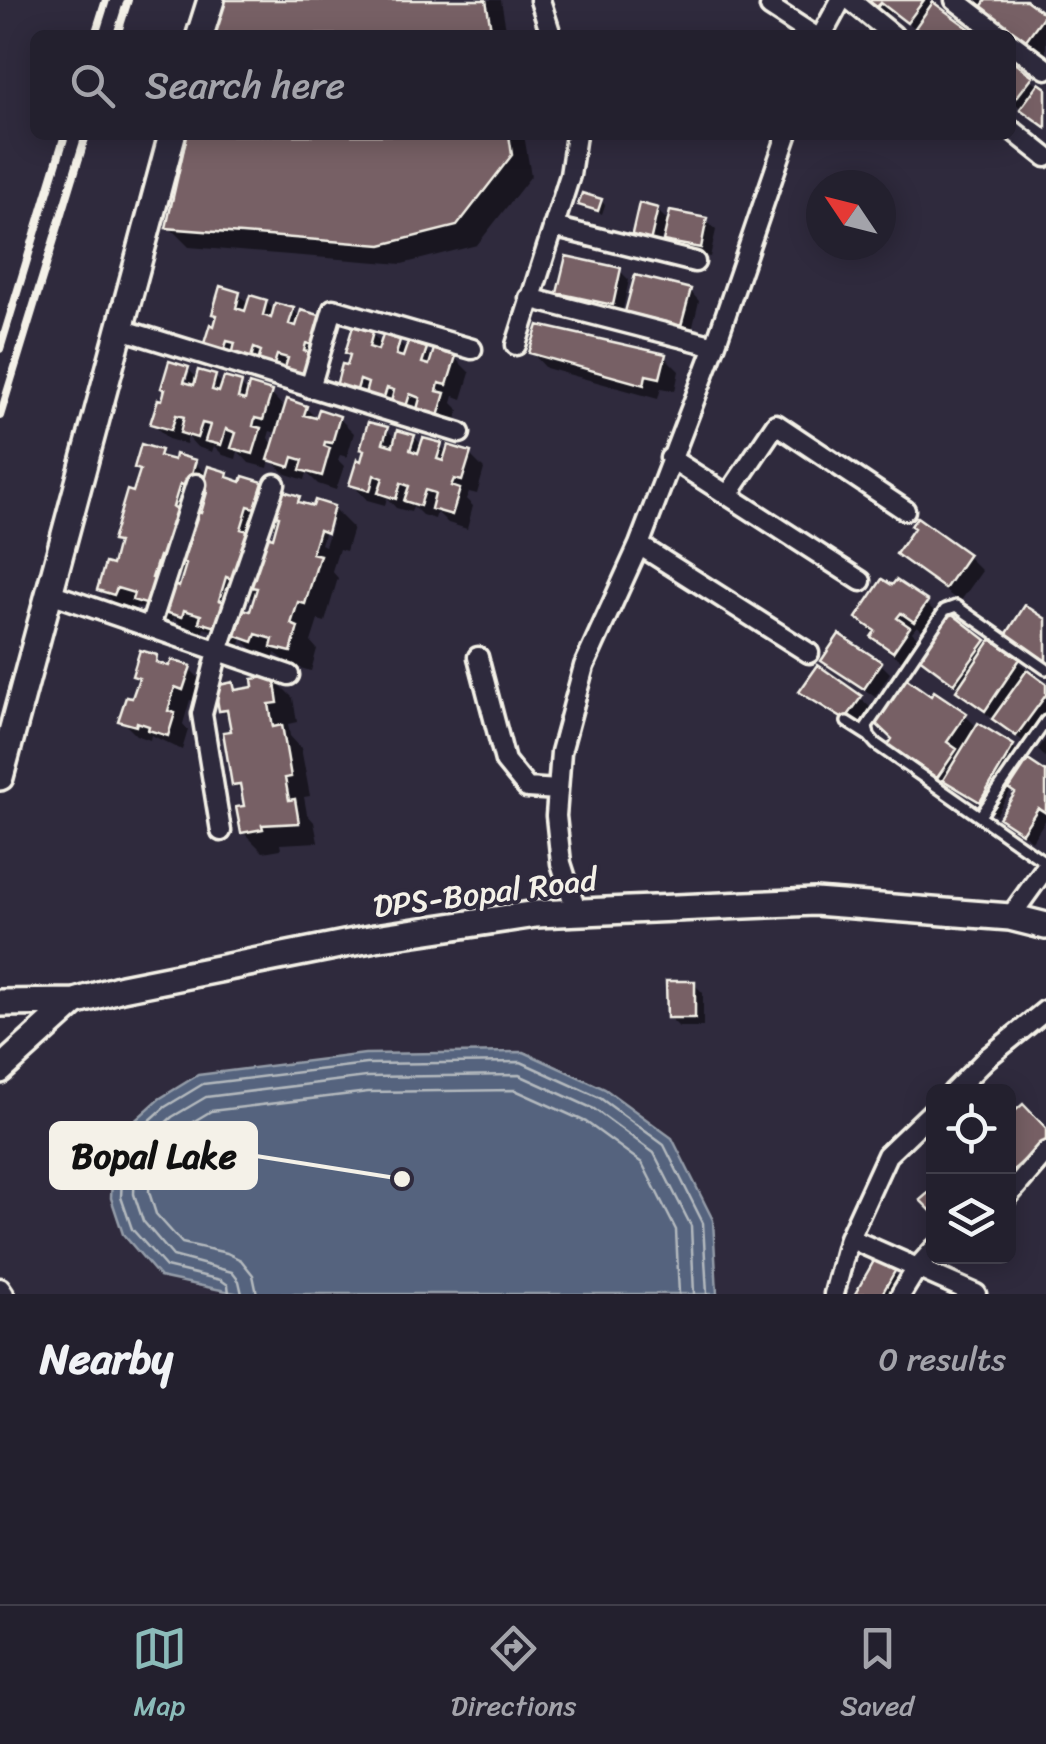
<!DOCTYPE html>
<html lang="en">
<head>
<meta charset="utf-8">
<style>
	body { margin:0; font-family:Sriracha,sans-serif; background:#2f2d3a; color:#f1f3f6 }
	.controls { position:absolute; right:30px; bottom:30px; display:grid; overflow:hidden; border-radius:15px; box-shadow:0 5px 25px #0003 }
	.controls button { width:90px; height:90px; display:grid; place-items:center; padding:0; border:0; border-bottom:2px solid #403e4a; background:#23202e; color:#f1f3f6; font:50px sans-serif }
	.compass { position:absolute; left:806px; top:170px; width:90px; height:90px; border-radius:50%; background:#23202e; box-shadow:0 5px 25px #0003; rotate:305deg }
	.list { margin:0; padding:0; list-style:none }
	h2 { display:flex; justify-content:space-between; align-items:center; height:130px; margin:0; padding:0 40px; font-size:42px }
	h2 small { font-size:32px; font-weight:400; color:#a3a3aa }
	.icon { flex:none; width:55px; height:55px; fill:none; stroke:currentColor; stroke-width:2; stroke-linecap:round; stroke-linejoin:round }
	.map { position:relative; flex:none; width:1046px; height:1294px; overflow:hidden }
	.search { position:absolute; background:#23202e; box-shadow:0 5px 25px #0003; left:30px; right:30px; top:30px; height:110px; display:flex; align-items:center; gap:25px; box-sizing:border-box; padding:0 35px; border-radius:15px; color:#a3a3aa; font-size:38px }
	.sheet { height:310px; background:#23202e }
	nav { display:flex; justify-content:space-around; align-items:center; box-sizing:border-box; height:140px; border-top:2px solid #403e4a; background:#23202e; font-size:28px; color:#a3a3aa }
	nav a { display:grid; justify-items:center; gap:5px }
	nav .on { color:#8bbbb9 }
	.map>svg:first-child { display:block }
</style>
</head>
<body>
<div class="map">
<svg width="1046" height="1294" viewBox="0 0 1046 1294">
	<rect width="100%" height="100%" fill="#2f2a3d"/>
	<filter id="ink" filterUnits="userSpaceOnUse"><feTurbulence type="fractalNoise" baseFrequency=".01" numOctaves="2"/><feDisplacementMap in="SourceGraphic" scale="20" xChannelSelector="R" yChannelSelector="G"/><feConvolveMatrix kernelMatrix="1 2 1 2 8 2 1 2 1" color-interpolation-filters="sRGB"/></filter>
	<g filter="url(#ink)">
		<path fill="#54647e" stroke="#949ca8" stroke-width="2.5" d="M524 1052 605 1089 672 1138 713 1220 717 1294H240L160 1277 123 1234 111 1198 113 1159 130 1125 159 1099 198 1075 365 1054Z"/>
		<path fill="#0007" fill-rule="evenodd" d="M223 0H501L507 35H211Z
			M867 0H928L974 35H925L891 11 888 15Z
			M973 0H1022L1046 18V57Z
			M1011 63 1046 91V128L1011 100Z
			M189 135H524L531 176 477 245 402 264 189 247 169 227Z
			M601 201 605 205 602 214 581 204Z
			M657 210 670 223 706 221 716 230 710 257 676 250 662 236 659 250 643 247Z
			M620 271 629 280 622 313 570 302 560 292Z
			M690 291 699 301 691 335 638 321 628 312Z
			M239 295 250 305 266 302 275 311 293 310 301 318 322 319 337 334 329 359 321 357 319 364 326 371 319 394 219 364 216 329Z
			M372 334 382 344 399 342 408 351 425 350 434 358H455L470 373 462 399 454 396 452 403 459 410 452 433 352 404 348 368Z
			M532 353 664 356 679 371 675 391 661 388 658 399 546 368Z
			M190 371 198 379 215 377 224 386 241 385 249 393H270L286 409 306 408 318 420 339 418 354 433 347 457 340 455 338 460 344 466 336 490 318 484 307 473 305 480 286 474 270 459 268 468 249 463 238 451 236 459 223 455 214 446 212 452 197 447 188 437 186 444 168 439 153 424 178 393 183 394ZM270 431 279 434 275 446 268 438Z
			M387 430 397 440 414 437 423 446 440 445 448 454H469L484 469 477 494 469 492 466 499 473 506 467 529 448 523 437 512 435 519 422 515 413 506 411 512 396 508 387 498 385 505 367 500 352 484Z
			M160 452 169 461 194 462 208 476 227 474 236 483 262 484 279 501 299 498 308 508H333L353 528 346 551 339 549 332 571 338 578 325 622 318 620 311 642 317 649 311 671 293 666 275 653 273 660 259 656 242 639 239 646 222 641 211 630 204 628 202 635 187 631 174 617 171 625 154 620 143 608 136 606 134 614 120 609 100 589 113 568 120 545 115 540 142 473 136 467ZM200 502 206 504 203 517 196 515ZM267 524 278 528 274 541 263 538ZM327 524H332L325 546 321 544ZM178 574 185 576 181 590 174 588ZM246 596 257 599 252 614 241 611Z
			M899 553 967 556 982 571 960 602 914 568Z
			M926 603 941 618 929 635 917 626 912 632 924 644 909 665 889 652 859 618Z
			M1046 622V664L1009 635Z
			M984 641 1018 661 1028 670 1026 673 1046 687V717L1027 744 969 701 961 689 931 666Z
			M156 658 166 668H189L204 683 198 703 190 700 183 724 188 730 182 750 151 735 150 740 136 735 121 720 134 701 141 681 135 675Z
			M824 661 881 664 890 673 875 697Z
			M273 678 293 698 297 722 288 724 290 736 301 748 310 796 304 797 307 814 314 822 318 842 280 844 281 849 263 852 243 832 247 808 244 794 235 784 231 719 222 710 232 685 239 692 256 689Z
			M802 692 860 698 870 707 856 728 812 701Z
			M931 699 965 715 978 728 1013 747 1046 775V819L1032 841 1002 818 1017 794 1012 788 996 815 955 788 952 791 906 759 891 744Z
			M1046 738V758L1038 750Z
			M694 984 703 993V1027H679L669 1017Z
			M1008 1121 1046 1131V1168L1008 1204Z
			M894 1273 904 1283 897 1294H858Z"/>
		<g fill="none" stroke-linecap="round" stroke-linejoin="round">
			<path stroke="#b4b9be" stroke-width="2.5" d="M229 1294 228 1285 221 1280 166 1267 132 1229 121 1197 123 1161 138 1131 165 1107 203 1084 366 1064 521 1062 600 1098 664 1145 703 1223 707 1294
				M242 1294 239 1281 232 1272 173 1256 143 1221 134 1194 135 1165 148 1139 172 1117 206 1097 366 1077 519 1075 594 1109 654 1153 691 1226 694 1294
				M257 1294 253 1275 241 1260 227 1253 182 1243 156 1214 149 1192 150 1169 161 1148 181 1129 211 1111 368 1092 515 1090 586 1122 642 1163 676 1230 679 1294"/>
		</g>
		<path fill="#776165" stroke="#f4f1e8" stroke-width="2.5" d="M220 0H486L492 35H209Z
			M867 0H924L907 23 881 3 877 7Z
			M986 0H1026L1045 14 1026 40 981 7Z
			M933 2 978 35H924L915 28Z
			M1011 60 1033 76 1013 102 1011 100Z
			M1039 83 1046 88V128L1020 109Z
			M187 135H509L512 155 457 226 381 245 166 228Z
			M582 193 602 199 598 211 578 205Z
			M639 203 658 208 650 242 631 238Z
			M670 211 707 218 701 248 663 241Z
			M566 256 621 268 613 305 557 293Z
			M635 275 691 289 681 326 625 312Z
			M220 286 240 292 236 308 245 311 250 295 267 300 263 315 271 318 275 303 294 308 289 324 296 326 301 310 323 316 315 346 306 343 304 351 312 353 304 380 283 374 288 358 277 355 272 371 257 366 261 351 254 348 249 364 231 359 235 343 227 341 222 356 202 350 210 324 214 326 217 315 212 314Z
			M538 325 666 354 660 378 646 375 644 385 529 353Z
			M353 326 373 332 369 347 378 350 383 335 400 340 396 355 403 357 408 342 427 348 422 363 429 365 434 349 456 356 447 385 439 383 437 391 445 393 437 420 416 413 420 398 410 394 405 410 390 406 394 390 387 388 382 404 364 398 368 383 360 380 355 396 335 390 342 364 347 365 350 355 345 353Z
			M169 361 189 367 184 382 194 385 198 370 216 375 212 390 219 392 224 377 242 382 238 398 245 400 249 384 272 391 263 420 255 418 253 426 261 428 253 454 231 448 236 433 226 429 221 445 205 441 210 425 202 423 197 438 180 433 184 417 176 415 171 430 150 424 158 399 162 400 165 389 161 388Z
			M287 399 307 406 304 415 316 418 319 409 340 416 332 443 325 442 324 446 330 448 322 476 300 470 303 460 293 457 290 467 268 460Z
			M368 422 388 427 383 443 393 446 397 430 415 435 410 450 418 453 423 438 442 443 437 459 443 461 448 445 471 452 462 481 454 479 451 486 460 489 452 515 431 509 435 493 425 490 420 506 404 501 409 486 401 483 396 499 378 493 383 478 374 475 370 491 349 485 357 459 361 461 364 450 360 449Z
			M141 444 161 450 159 456 174 460 175 454 196 460 188 487 180 484 173 507 181 509 167 558 159 556 152 578 159 580 152 606 132 600 134 593 117 588 114 595 97 590 105 563 112 565 118 542 112 541 127 490 133 492 140 470 134 468Z
			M208 466 228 472 227 477 241 482 243 476 263 482 255 508 248 506 241 529 249 531 234 580 226 577 219 600 227 602 220 628 199 622 201 615 184 610 182 617 164 612 172 585 179 587 186 564 179 562 194 511 201 513 207 492 201 490Z
			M280 490 300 496 298 502 313 506 315 500 334 506 327 533 319 530 312 553 320 555 305 604 298 602 291 624 298 627 291 652 271 647 273 639 256 634 253 642 236 636 244 609 250 611 257 588 251 587 266 536 273 538 279 516 272 514Z
			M917 517 969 554 945 589 896 554 914 528 911 526Z
			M882 579 892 585 896 580 928 601 914 622 901 613 897 618 910 627 893 652 871 637 875 631 856 618Z
			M1025 605 1046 619V661L1006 635Z
			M951 613 986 640 954 684 918 657Z
			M839 634 882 662 864 689 821 661Z
			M991 639 1020 659 985 711 956 691Z
			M140 650 157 655 156 662 169 666 172 660 191 666 183 690 175 687 168 711 175 713 168 736 148 730 149 726 137 722 136 726 118 721 126 697 132 698 139 678 132 676Z
			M818 665 862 696 845 720 799 692Z
			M1027 670 1046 684V695L1016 736 992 719Z
			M274 676 278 703 269 704 273 727 282 725 291 777 285 778 289 800 295 799 299 823 262 825 263 829 241 833 236 807 244 806 240 784 232 785 223 732 231 731 227 710 219 711 215 686 233 682 235 690 253 687 252 679Z
			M904 677 931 696 934 691 967 713 947 742 957 749 937 778 888 745 892 739 873 721Z
			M978 723 1014 745 980 802 943 780Z
			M1028 760 1046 772V813L1038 808 1022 833 999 818 1015 793 1009 789Z
			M666 981H695V1018H667Z
			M1023 1104 1046 1128V1140L1008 1175V1117Z
			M934 1188V1214L920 1200Z
			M875 1259 895 1271 882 1294H855Z"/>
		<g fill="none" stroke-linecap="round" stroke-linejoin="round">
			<g stroke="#f4f1e8" stroke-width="16">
				<path id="lane" d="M1046 669 956 606 945 610 867 726 869 736 876 744 1046 863
					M847 722 869 736
					M980 816 1046 721"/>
			</g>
			<g stroke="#f4f1e8" stroke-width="25">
				<path id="street" d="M540 0 551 35
					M850 0 893 35
					M955 0 1001 35
					M770 7 813 35
					M822 35 841 0
					M1011 43 1046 69
					M1011 129 1046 157
					M553 227 695 262
					M529 298 715 346
					M121 329 460 433
					M516 345 570 175 576 135
					M310 388 333 309 472 349
					M670 458 861 581
					M728 495 776 424 905 510
					M639 545 809 653
					M50 593 289 675
					M150 627 196 484
					M478 657 505 761 527 788 558 790
					M221 831 202 714 218 651 275 484
					M576 910 561 863 556 816 561 752 584 666 639 545 715 346 787 135
					M1010 917 1046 867
					M953 1092 987 1058 1046 1010
					M1008 1196 1046 1152
					M849 1238 976 1294
					M0 1288 4 1294
					M834 1294 849 1238 887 1155 934 1110
					M901 1294 917 1268 934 1249"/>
			</g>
			<g stroke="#f4f1e8" stroke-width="32">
				<path id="secondary" d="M200 35 211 0
					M0 777 172 135
					M0 1003 75 1002
					M0 1070 75 1002 122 988 375 938 536 914 815 902 1010 917 1046 926"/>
			</g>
			<use href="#lane" stroke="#2f2a3d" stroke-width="9"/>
			<use href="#street" stroke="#2f2a3d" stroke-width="18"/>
			<use href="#secondary" stroke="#2f2a3d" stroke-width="25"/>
			<path stroke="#f4f1e8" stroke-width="8" d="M95 35 106 0
				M117 35 128 0
				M0 349 65 135
				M0 416 86 135"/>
		</g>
	</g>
	<g text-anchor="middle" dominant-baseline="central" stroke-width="8" stroke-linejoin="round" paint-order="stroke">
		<g font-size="32" fill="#f4f1e8" stroke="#2f2a3d">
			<text transform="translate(485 893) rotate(-7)">DPS-Bopal Road</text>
		</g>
	</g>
	<path fill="none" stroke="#f4f1e8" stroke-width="4" d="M402 1179L256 1156"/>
	<circle fill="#f4f1e8" stroke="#2f2a3d" stroke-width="4" cx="402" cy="1179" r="10"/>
	<rect fill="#f4f1e8" stroke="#f4f1e8" stroke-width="4" x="51" y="1123" width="205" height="65" rx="10"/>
	<g font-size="35" text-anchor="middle" font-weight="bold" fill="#111">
		<text x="154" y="1168">Bopal Lake</text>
	</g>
</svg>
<div class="controls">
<button><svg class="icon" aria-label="locate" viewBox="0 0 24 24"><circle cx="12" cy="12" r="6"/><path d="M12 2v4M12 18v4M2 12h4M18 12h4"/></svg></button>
<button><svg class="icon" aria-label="layers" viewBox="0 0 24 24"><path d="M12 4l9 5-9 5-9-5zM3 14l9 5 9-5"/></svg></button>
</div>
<svg class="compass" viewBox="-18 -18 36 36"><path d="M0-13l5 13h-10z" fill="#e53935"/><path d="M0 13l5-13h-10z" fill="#a3a3aa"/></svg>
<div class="search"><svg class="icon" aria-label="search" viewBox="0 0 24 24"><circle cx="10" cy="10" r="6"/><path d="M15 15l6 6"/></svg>Search here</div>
</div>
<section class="sheet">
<h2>Nearby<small>0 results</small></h2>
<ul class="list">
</ul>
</section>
<nav>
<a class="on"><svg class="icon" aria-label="map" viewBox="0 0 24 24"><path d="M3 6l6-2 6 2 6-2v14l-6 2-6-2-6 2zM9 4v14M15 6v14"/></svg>Map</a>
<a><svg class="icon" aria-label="directions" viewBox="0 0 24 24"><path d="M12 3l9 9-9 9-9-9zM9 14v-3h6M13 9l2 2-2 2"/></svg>Directions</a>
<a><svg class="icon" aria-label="saved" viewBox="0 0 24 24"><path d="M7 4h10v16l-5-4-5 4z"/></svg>Saved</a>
</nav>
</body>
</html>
